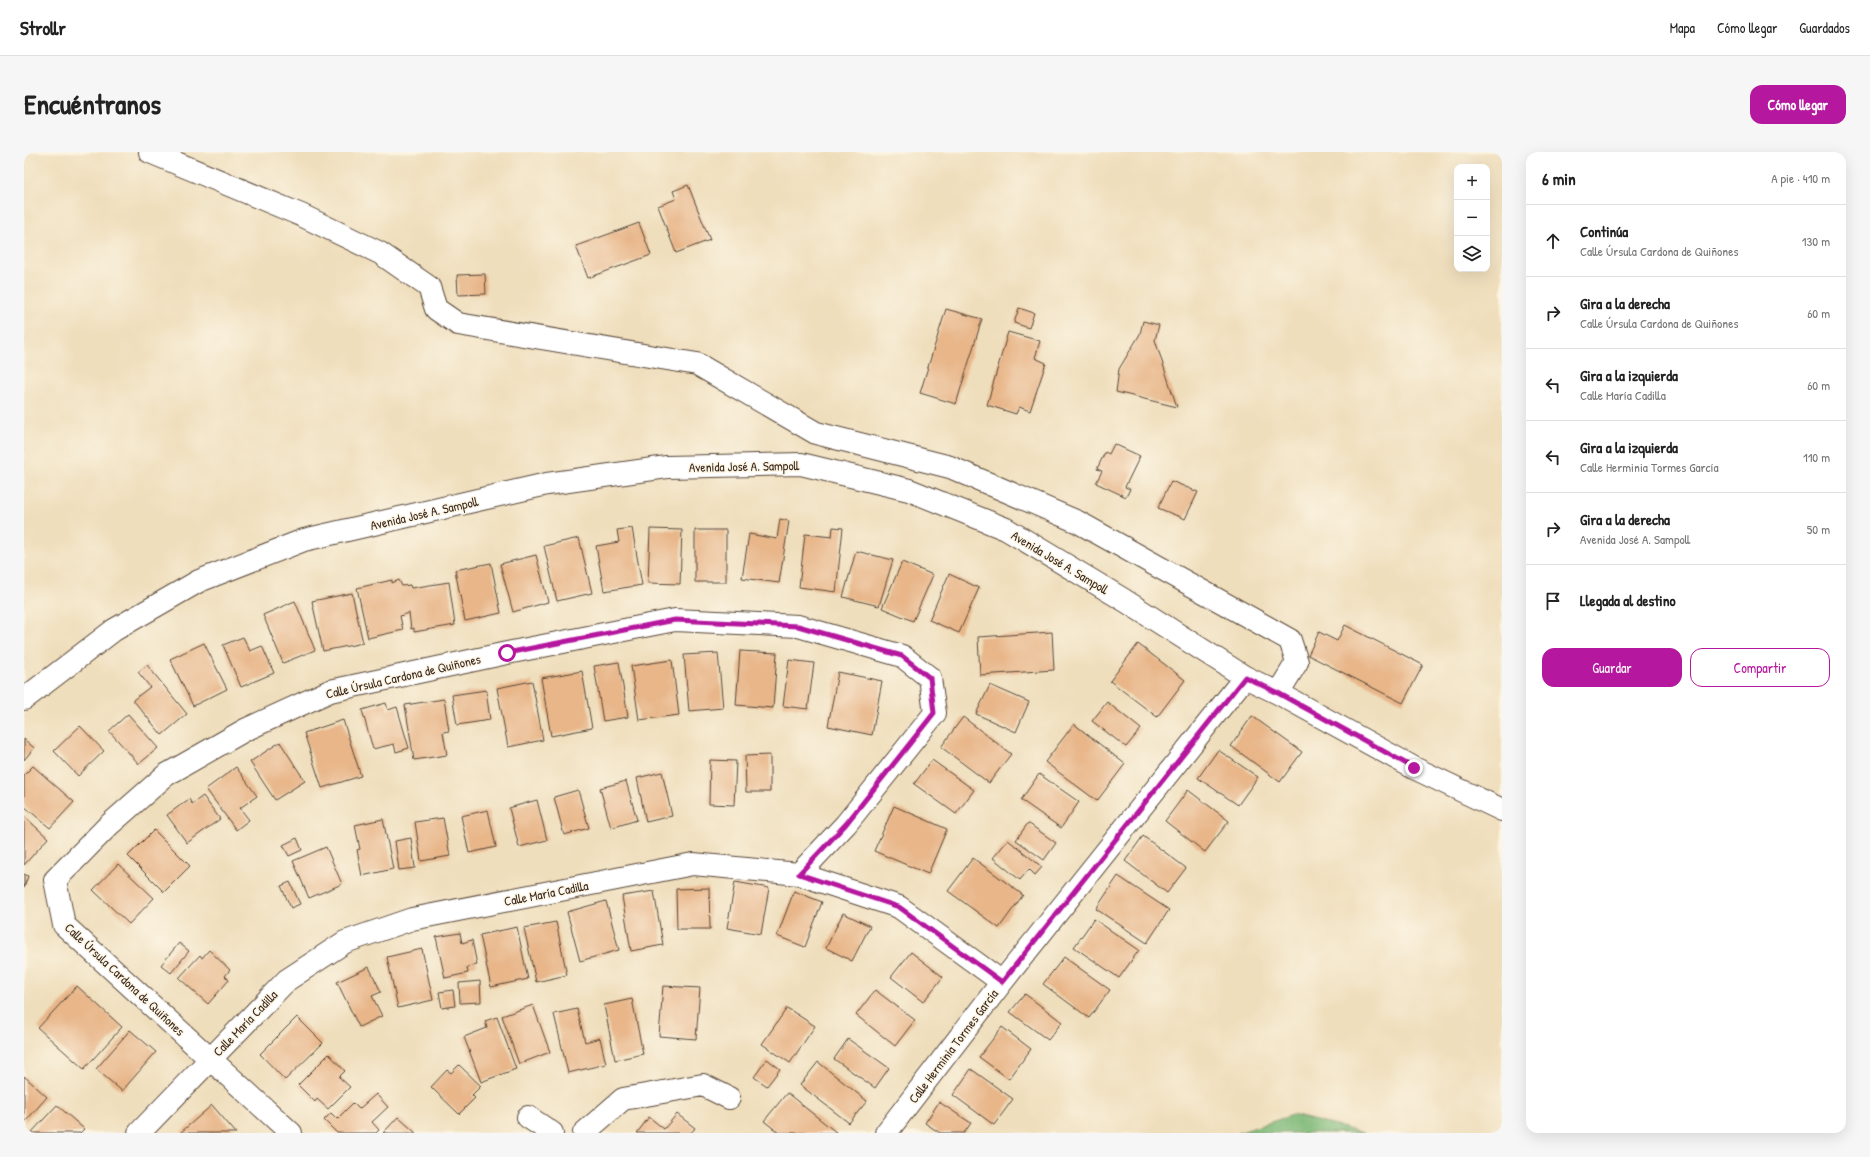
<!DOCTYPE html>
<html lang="es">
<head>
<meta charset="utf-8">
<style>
	body { margin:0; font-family:"Patrick Hand",sans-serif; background:#f6f6f6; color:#222 }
	.controls { position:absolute; right:12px; top:12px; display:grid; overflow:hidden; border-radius:8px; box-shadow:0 4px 16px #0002 }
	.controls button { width:36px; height:36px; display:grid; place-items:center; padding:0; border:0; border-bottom:1px solid #e0e0e0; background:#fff; color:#222; font:20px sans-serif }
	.stop { position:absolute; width:12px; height:12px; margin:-9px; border:3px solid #b5179e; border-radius:50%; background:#fff }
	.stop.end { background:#b5179e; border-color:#fff; box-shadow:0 1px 4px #0008 }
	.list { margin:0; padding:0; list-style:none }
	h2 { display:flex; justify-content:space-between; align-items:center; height:52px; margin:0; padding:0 16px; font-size:17px }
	h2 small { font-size:13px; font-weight:400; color:#767676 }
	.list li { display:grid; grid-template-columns:26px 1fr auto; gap:12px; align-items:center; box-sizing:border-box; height:72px; padding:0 16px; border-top:1px solid #e0e0e0 }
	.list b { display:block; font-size:15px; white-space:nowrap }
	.list p { margin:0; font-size:13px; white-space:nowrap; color:#767676 }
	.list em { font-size:13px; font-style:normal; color:#767676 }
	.actions { display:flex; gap:8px; padding:12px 16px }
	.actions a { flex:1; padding:9px 0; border:1px solid #b5179e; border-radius:12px; text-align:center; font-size:14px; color:#b5179e }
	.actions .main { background:#b5179e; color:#fff }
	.icon { flex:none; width:22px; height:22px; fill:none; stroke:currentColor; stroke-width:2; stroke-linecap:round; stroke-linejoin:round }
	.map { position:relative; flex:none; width:1478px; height:981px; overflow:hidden; border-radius:12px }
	header { display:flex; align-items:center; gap:24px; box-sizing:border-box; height:56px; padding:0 20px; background:#fff; border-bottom:1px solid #e0e0e0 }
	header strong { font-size:19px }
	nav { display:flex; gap:22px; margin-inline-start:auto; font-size:14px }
	.intro { display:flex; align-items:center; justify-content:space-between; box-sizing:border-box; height:96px; padding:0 24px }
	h1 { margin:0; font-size:28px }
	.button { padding:10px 18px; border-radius:12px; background:#b5179e; color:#fff; font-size:14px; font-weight:700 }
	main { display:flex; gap:24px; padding:0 24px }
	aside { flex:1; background:#fff; border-radius:12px; box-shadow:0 4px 16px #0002 }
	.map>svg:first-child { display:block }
</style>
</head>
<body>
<header>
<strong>Strollr</strong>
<nav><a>Mapa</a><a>Cómo llegar</a><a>Guardados</a></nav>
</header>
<div class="intro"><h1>Encuéntranos</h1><a class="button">Cómo llegar</a></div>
<main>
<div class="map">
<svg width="1478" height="981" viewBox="0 0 1478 981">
	<rect width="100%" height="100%" fill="#fcf5e5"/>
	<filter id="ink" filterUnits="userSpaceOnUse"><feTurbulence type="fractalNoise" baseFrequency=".025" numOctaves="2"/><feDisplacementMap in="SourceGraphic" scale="8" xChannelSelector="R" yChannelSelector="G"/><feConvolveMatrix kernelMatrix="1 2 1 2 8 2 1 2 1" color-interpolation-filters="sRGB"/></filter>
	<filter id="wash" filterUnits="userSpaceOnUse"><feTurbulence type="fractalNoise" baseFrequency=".012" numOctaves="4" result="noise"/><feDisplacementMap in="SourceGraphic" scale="16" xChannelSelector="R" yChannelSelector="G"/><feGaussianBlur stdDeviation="0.9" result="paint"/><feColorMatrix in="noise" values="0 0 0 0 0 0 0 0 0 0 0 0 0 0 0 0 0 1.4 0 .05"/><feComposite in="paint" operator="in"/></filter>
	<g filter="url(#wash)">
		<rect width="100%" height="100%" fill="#efdebc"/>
		<path fill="#7eb978" stroke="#5c724b" d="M1268 963 1340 981H1214Z"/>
		<g id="blocks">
			<path fill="#e8b689" d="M664 33 686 88 652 101 634 54 652 47 649 39Z
				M615 71 627 103 564 126 552 94Z
				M461 122 462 142 434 143 433 123Z
				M995 156 1010 161 1005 176 990 171Z
				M922 157 958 167 932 252 896 241Z
				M1119 169 1135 173 1131 188 1153 255 1092 240 1095 217 1116 182Z
				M984 180 1016 189 1011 206 1022 211 1006 259 995 255 992 262 963 253Z
				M1090 292 1116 304 1101 335 1106 337 1102 345 1072 331 1078 319 1073 317 1081 300 1085 302Z
				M1147 329 1174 340 1161 367 1134 356Z
				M756 367 765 369 755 431 718 426 725 382 753 387Z
				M809 375 819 376 812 440 775 435 781 382 808 385Z
				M608 376 618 433 580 439 572 394 595 390 593 378Z
				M626 377 658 378 656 432 624 431Z
				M671 378H702V430H671Z
				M555 386 568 441 533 449 520 394Z
				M832 399 869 408 855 454 819 445Z
				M512 403 524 450 489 460 476 412Z
				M878 410 909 423 889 469 858 456Z
				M467 411 477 461 441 469 431 418Z
				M925 422 955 436 935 481 905 468Z
				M368 428V431L375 428 378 434 386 433 387 436 425 430 431 473 390 480V476L387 477 385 461 376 464 379 478 344 486 333 436Z
				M328 441 339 491 299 499 288 449Z
				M271 449 291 498 259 511 239 463Z
				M1321 473 1399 513 1379 551 1284 503 1295 480 1313 489Z
				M1028 480 1030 518 956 523 954 485Z
				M219 485 226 499 238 494 250 521 217 535 199 493Z
				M180 491 203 537 169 554 146 507Z
				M1114 492 1161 528 1133 565 1086 529Z
				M716 499 753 501 749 556 712 553Z
				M694 501 699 556 665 559 660 503Z
				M648 508 655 563 615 568 607 514Z
				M765 508 790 511 784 557 759 554Z
				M595 510 604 565 579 569 570 514Z
				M123 513 163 562 138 583 109 548 126 535 114 520Z
				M558 519 568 576 527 584 517 526Z
				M814 520 858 529 848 583 804 574Z
				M508 529 519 588 484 595 473 536Z
				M966 533 1005 550 992 580 952 562Z
				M462 538 466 568 433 573 428 543Z
				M420 547 425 579 419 580 423 603 390 608 381 553Z
				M1083 550 1117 577 1102 595 1068 569Z
				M362 551 364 558 373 555 385 596 372 600 370 592 349 597 338 558Z
				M104 562 134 596 115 612 85 579Z
				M1228 564 1278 600 1256 630 1207 594Z
				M939 565 987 602 965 631 917 595Z
				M319 568 337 624 298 636 280 581Z
				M1050 572 1101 612 1073 649 1021 610Z
				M56 574 80 599 54 624 30 599Z
				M0 587 10 596 0 608Z
				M256 590 281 629 251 648 226 610Z
				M1194 598 1234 625 1214 653 1174 626Z
				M746 603V640H722L721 604Z
				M686 608 712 609 710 653 685 652Z
				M908 608 950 638 932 662 890 632Z
				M9 614 50 650 26 676 0 654V623Z
				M212 615 233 644 216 656 225 668 212 678 182 637Z
				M638 620 648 664 622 670 613 626Z
				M1015 622 1055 650 1037 676 997 648Z
				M602 629 613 668 587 676 576 636Z
				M554 638 565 676 540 683 530 645Z
				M1164 638 1205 669 1181 700 1141 669Z
				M179 644 196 667 163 691 143 663 165 647 168 652Z
				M513 648 523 688 495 695 485 656Z
				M870 654 923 677 904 722 850 699Z
				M464 658 472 695 445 701 437 664Z
				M0 664 24 686 0 713Z
				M419 666 426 704 397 709 391 670Z
				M359 667 369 717 338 724 333 698 336 697 331 673Z
				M1004 671 1032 691 1020 708 992 688Z
				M130 678 166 714 140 740 104 704Z
				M1119 684 1162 716 1143 741 1101 709Z
				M273 686 278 698 265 704 259 693Z
				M387 686 391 716 375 718 371 689Z
				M984 688 1018 715 1011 723 1005 717 996 728 969 706Z
				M302 695 318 732 285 746 269 709Z
				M949 706 999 743 975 776 924 739Z
				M94 712 130 746 105 772 69 738Z
				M0 722 4 724 0 736Z
				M1094 724 1145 758 1123 791 1072 757Z
				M266 730 276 752 267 756 257 734Z
				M711 730 745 736 737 782 703 776Z
				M685 736 686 777H653L652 737Z
				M630 739 639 793 607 799 598 744Z
				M770 739 798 750 781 795 753 784Z
				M582 749 595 798 556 809 543 760Z
				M819 761 846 774 828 809 802 796Z
				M1070 767 1115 798 1095 826 1050 795Z
				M532 770 543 823 512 830 500 776Z
				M493 775 504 827 467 835 456 783Z
				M436 781 438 791 448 788 453 813 443 815 444 821 421 826 412 785Z
				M155 791 165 799 147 821 137 813Z
				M398 797 409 848 374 856 363 805Z
				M185 798 206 818 201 824 205 828 184 852 155 826 176 803 178 806Z
				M887 800 919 825 899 850 867 825Z
				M1040 805 1086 838 1065 866 1019 832Z
				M345 815 357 840 348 844 358 864 335 875 313 830Z
				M456 829 457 850 436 851 435 831Z
				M53 834 98 875 60 917 14 876Z
				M639 834 676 836 672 887 635 884Z
				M429 838 431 854 418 856 415 840Z
				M851 838 891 868 871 894 832 863Z
				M1001 842 1038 870 1024 888 986 860Z
				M608 847 619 902 591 908 580 853Z
				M509 853 526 900 495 912 478 864Z
				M763 856 791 874 766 911 738 892Z
				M553 857 561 890 576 886 582 912 544 921 530 862Z
				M273 865 299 891 261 928 236 902Z
				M473 865 492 917 457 930 440 885 463 876 461 869Z
				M978 875 1007 897 985 927 955 905Z
				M106 878 132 900 98 939 72 917Z
				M824 887 865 916 851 936 810 907Z
				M305 902 321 919 315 925 326 935 304 957 293 947 291 950 274 933Z
				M743 907 756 917 743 934 730 925Z
				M794 910 843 949 825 971 776 933Z
				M435 913 457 934 448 943 451 946 435 962 407 935 423 918 427 921Z
				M947 917 989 947 970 973 929 943Z
				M0 924 23 945 0 971Z
				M763 941 813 981H755L740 969Z
				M352 942 364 955 348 970 355 978 352 981H313L300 968 307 961 313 967 329 951 335 957Z
				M915 950 947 971 940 981H916L901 971Z
				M33 953 60 977 56 981H7Z
				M188 953 212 981H156Z
				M653 962 671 976 667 981H613L625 965 640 977Z
				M374 965 392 981H359Z"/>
		</g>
	</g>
	<g filter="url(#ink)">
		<use href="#blocks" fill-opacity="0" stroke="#564536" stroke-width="1"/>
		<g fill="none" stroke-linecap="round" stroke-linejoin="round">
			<g stroke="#564536" stroke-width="24">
				<path id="minor" d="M126 0 277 63 356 101 405 135 412 157 434 172 673 212 792 281 926 315 1054 370 1266 488 1273 510 1254 541
					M0 547 90 478 175 429 280 388 523 332 643 315 777 312 885 338 982 377 1100 448 1221 525 1254 541 1390 616 1478 658
					M504 965 528 981
					M115 981 263 828 321 790 388 767 669 712 775 722 875 755 978 830
					M267 981 40 773 31 728 84 674 142 623 221 578 306 539 483 501 651 468 774 474 878 504 906 526 911 561 822 672 775 722
					M560 981 599 947 679 933 705 946
					M862 981 978 830 1221 525"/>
			</g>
			<use href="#minor" stroke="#fff" stroke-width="22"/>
		</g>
	</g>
	<g fill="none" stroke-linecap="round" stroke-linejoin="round" filter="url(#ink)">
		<path stroke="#b5179e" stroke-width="5" d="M483 501 651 468 774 474 878 504 906 526 910 561 822 672 775 722 875 755 978 830 1221 525 1254 541 1390 616"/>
	</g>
	<g text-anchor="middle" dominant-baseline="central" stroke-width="3" stroke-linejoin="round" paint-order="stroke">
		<g font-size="13" fill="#3b2a1e" stroke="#fcf5e5">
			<text transform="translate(720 314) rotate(-1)">Avenida José A. Sampoll</text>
			<text transform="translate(400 361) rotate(-13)">Avenida José A. Sampoll</text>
			<text transform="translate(1036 410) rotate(31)">Avenida José A. Sampoll</text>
			<text transform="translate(379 524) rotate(-13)">Calle Úrsula Cardona de Quiñones</text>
			<text transform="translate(522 741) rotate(-11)">Calle María Cadilla</text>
			<text transform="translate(101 827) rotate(43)">Calle Úrsula Cardona de Quiñones</text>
			<text transform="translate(221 871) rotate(-46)">Calle María Cadilla</text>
			<text transform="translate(929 894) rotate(-53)">Calle Herminia Tormes García</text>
		</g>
	</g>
</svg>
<div class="controls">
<button>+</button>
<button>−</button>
<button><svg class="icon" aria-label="layers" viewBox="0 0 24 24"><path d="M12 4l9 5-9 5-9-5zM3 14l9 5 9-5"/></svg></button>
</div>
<div class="stop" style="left:483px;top:501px"></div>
<div class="stop end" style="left:1390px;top:616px"></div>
</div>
<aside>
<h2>6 min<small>A pie · 410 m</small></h2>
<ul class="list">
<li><svg class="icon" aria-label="ahead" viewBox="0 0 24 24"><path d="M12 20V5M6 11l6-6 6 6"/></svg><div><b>Continúa</b><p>Calle Úrsula Cardona de Quiñones</p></div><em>130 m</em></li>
<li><svg class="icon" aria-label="right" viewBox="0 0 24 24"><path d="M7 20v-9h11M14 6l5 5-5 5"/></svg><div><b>Gira a la derecha</b><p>Calle Úrsula Cardona de Quiñones</p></div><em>60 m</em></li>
<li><svg class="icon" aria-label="left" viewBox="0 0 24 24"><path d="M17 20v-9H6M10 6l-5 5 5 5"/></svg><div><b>Gira a la izquierda</b><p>Calle María Cadilla</p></div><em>60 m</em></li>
<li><svg class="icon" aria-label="left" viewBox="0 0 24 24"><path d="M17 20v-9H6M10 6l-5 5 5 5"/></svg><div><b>Gira a la izquierda</b><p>Calle Herminia Tormes García</p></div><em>110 m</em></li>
<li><svg class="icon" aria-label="right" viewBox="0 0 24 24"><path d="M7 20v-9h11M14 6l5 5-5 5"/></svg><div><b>Gira a la derecha</b><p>Avenida José A. Sampoll</p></div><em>50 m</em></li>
<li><svg class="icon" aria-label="arrive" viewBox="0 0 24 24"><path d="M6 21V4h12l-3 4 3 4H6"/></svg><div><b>Llegada al destino</b></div></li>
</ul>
<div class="actions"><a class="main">Guardar</a><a>Compartir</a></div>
</aside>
</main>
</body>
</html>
